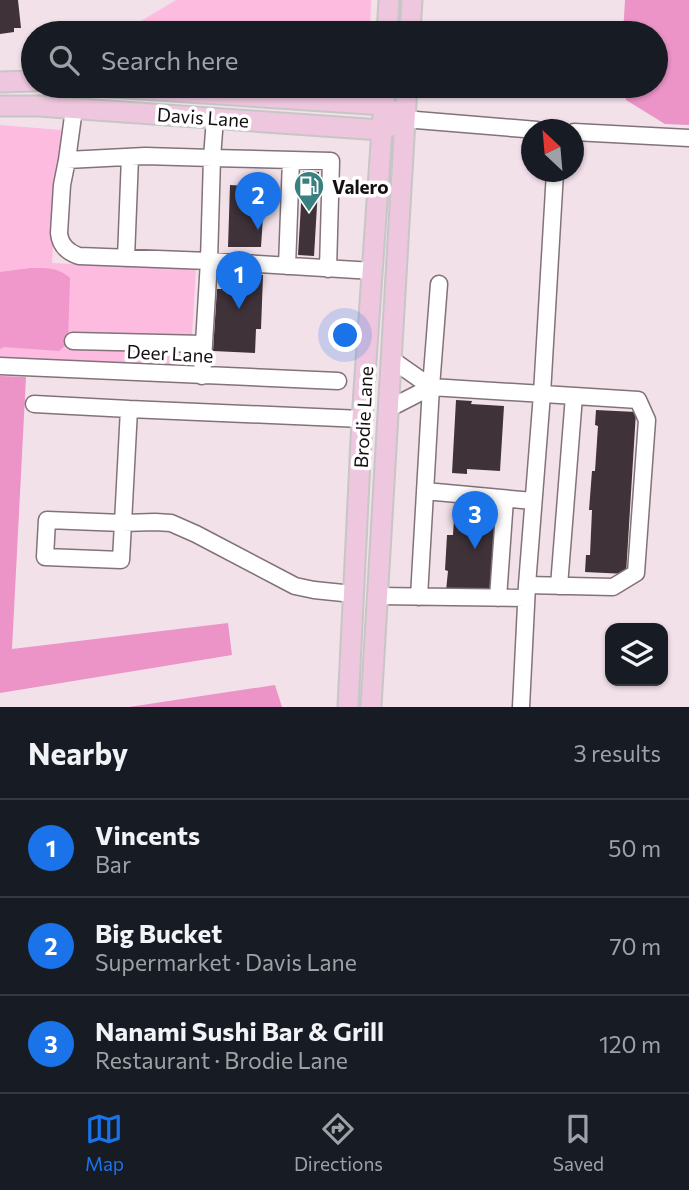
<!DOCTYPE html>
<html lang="en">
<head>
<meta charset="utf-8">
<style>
	body { margin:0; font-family:Commissioner,sans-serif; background:#20242c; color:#f1f3f6 }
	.controls { position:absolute; right:21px; bottom:21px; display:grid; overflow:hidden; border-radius:14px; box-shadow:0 2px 5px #0004 }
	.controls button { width:63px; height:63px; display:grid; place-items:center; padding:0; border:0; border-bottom:2px solid #363941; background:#171b24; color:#f1f3f6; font:35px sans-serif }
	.compass { position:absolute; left:521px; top:119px; width:63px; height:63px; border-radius:50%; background:#171b24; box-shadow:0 2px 5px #0004; rotate:334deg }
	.you { position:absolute; left:346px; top:336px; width:24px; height:24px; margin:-18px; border:5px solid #fff; border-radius:50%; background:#1a73e8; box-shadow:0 0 0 10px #1a73e833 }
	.badge { display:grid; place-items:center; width:46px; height:46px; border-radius:50%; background:#1a73e8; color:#fff; font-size:23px; font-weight:700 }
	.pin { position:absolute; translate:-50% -58px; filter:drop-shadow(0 2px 4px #0008) }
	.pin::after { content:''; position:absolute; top:37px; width:24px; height:21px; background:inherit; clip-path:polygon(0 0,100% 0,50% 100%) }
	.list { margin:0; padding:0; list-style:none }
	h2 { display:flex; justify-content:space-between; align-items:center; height:91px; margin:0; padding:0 28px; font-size:30px }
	h2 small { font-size:23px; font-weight:400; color:#9ea1a6 }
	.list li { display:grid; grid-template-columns:46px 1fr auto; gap:21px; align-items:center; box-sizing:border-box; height:98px; padding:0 28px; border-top:2px solid #363941 }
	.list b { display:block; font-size:26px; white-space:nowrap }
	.list p { margin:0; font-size:23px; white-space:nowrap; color:#9ea1a6 }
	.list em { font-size:23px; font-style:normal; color:#9ea1a6 }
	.icon { flex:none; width:38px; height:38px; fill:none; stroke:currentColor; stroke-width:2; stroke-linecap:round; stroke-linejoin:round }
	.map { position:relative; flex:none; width:689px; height:707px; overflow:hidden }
	.search { position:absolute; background:#171b24; box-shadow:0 2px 5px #0004; left:21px; right:21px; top:21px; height:77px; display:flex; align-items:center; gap:18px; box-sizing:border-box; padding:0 24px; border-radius:38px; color:#9ea1a6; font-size:26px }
	.sheet { height:385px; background:#171b24 }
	nav { display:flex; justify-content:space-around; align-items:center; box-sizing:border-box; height:98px; border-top:2px solid #363941; background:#171b24; font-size:19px; color:#9ea1a6 }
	nav a { display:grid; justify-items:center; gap:4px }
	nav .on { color:#1a73e8 }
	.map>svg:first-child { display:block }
</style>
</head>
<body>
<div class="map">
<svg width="689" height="707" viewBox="0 0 689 707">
	<rect width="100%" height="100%" fill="#f3e1ea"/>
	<path fill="#fdbbe0" d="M176 0H371L370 33H121Z
		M0 125 61 130 52 263 196 269 191 352 183 365 177 367 0 360Z"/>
	<path fill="#ec93c7" d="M625 0H689V125L665 124 626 100 622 86H656V33H623Z
		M0 376 26 377 12 649 228 623 232 655 0 693Z
		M275 685 282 707H129Z"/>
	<path fill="#f097cb" d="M31 268C46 268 58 267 70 278L68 343 59 351 4 347 0 349V272Z"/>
	<path fill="#3f3239" d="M0 0H18L21 28H14V32L0 34Z
		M303 171 319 172 314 256 298 255Z
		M230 185 265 187 261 247H228Z
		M231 273 263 275 261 329H256L255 353 213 351 217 289H230Z
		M456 400 472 401 471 404 504 406 500 471 467 469V474L452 473Z
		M596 410 636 412 626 574 585 572 586 555H590L592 510H589L592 471H595L598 426 595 425Z
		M454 519 498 521 493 591 461 589V592L446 591 448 571 445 570 447 535H453Z"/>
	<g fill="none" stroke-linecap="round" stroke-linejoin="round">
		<g stroke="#82727a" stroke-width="19">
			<path id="minor" d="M74 109 67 160 145 156 212 158 215 118
				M404 119 537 130
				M574 132 689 138
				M67 160 62 185 59 233C60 245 67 252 79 256L209 261 373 271
				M126 258 130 157
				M287 266 291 160
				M73 341 204 344
				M0 366 338 381
				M202 376 209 261 212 158 331 161 328 269
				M431 387 638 400 647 420 636 573 613 587 527 585 521 707
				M34 404 129 409
				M388 409 431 387 391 359
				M425 491 533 501
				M47 520 123 523 121 560 45 557Z
				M527 585 542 394 555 172
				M559 586 574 396
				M353 594 314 590 295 586 196 534 171 523 155 522 123 523 129 409 362 419
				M378 596 526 598
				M419 597 431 387 439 284
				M498 598 505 499"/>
		</g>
		<g stroke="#c7c6c6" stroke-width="23">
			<path id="major" d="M387 33 389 0
				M410 33 412 0
				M0 82 33 81
				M95 86 384 105 392 111
				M0 106H38L381 130 391 126
				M348 707 362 419 385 86
				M371 707 407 86"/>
		</g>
		<use href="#minor" stroke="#fff" stroke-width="16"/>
		<use href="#major" stroke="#eec6dd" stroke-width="19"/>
	</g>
	<defs>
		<g id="fuel-pin" transform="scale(1.575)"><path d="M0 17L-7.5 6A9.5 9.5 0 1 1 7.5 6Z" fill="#398181" stroke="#fff"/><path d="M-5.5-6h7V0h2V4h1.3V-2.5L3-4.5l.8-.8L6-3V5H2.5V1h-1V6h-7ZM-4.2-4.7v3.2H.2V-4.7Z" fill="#fff"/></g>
	</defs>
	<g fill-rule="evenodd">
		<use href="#fuel-pin" x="309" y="186"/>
	</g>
	<g text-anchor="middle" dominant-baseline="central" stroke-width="7" stroke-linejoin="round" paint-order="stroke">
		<g font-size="19" fill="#161013" stroke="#fff">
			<text transform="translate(203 117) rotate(4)">Davis Lane</text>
			<text transform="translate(170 353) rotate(3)">Deer Lane</text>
			<text transform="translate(363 417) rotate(-87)">Brodie Lane</text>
		</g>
		<g font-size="19" font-weight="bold" fill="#161013" stroke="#fff" text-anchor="start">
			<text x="332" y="186">Valero</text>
		</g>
	</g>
</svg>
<div class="controls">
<button><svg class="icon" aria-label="layers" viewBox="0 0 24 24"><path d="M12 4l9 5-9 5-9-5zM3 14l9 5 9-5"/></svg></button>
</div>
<svg class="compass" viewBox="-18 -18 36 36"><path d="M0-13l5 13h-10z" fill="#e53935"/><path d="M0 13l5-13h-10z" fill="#9ea1a6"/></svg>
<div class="you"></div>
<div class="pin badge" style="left:239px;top:309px">1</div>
<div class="pin badge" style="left:258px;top:230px">2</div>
<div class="pin badge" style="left:475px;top:549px">3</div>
<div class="search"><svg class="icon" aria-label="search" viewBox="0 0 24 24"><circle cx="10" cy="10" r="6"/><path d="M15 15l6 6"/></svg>Search here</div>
</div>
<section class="sheet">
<h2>Nearby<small>3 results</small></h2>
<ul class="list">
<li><span class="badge">1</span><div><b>Vincents</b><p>Bar</p></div><em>50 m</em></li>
<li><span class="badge">2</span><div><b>Big Bucket</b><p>Supermarket · Davis Lane</p></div><em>70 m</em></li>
<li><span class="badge">3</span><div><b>Nanami Sushi Bar &amp; Grill</b><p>Restaurant · Brodie Lane</p></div><em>120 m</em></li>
</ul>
</section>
<nav>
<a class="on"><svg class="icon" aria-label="map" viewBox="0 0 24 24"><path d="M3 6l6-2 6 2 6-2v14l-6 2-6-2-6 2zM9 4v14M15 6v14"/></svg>Map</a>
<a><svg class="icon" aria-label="directions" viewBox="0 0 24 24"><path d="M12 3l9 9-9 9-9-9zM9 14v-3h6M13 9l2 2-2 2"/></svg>Directions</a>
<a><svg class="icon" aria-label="saved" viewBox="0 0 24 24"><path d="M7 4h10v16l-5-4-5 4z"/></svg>Saved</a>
</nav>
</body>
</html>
